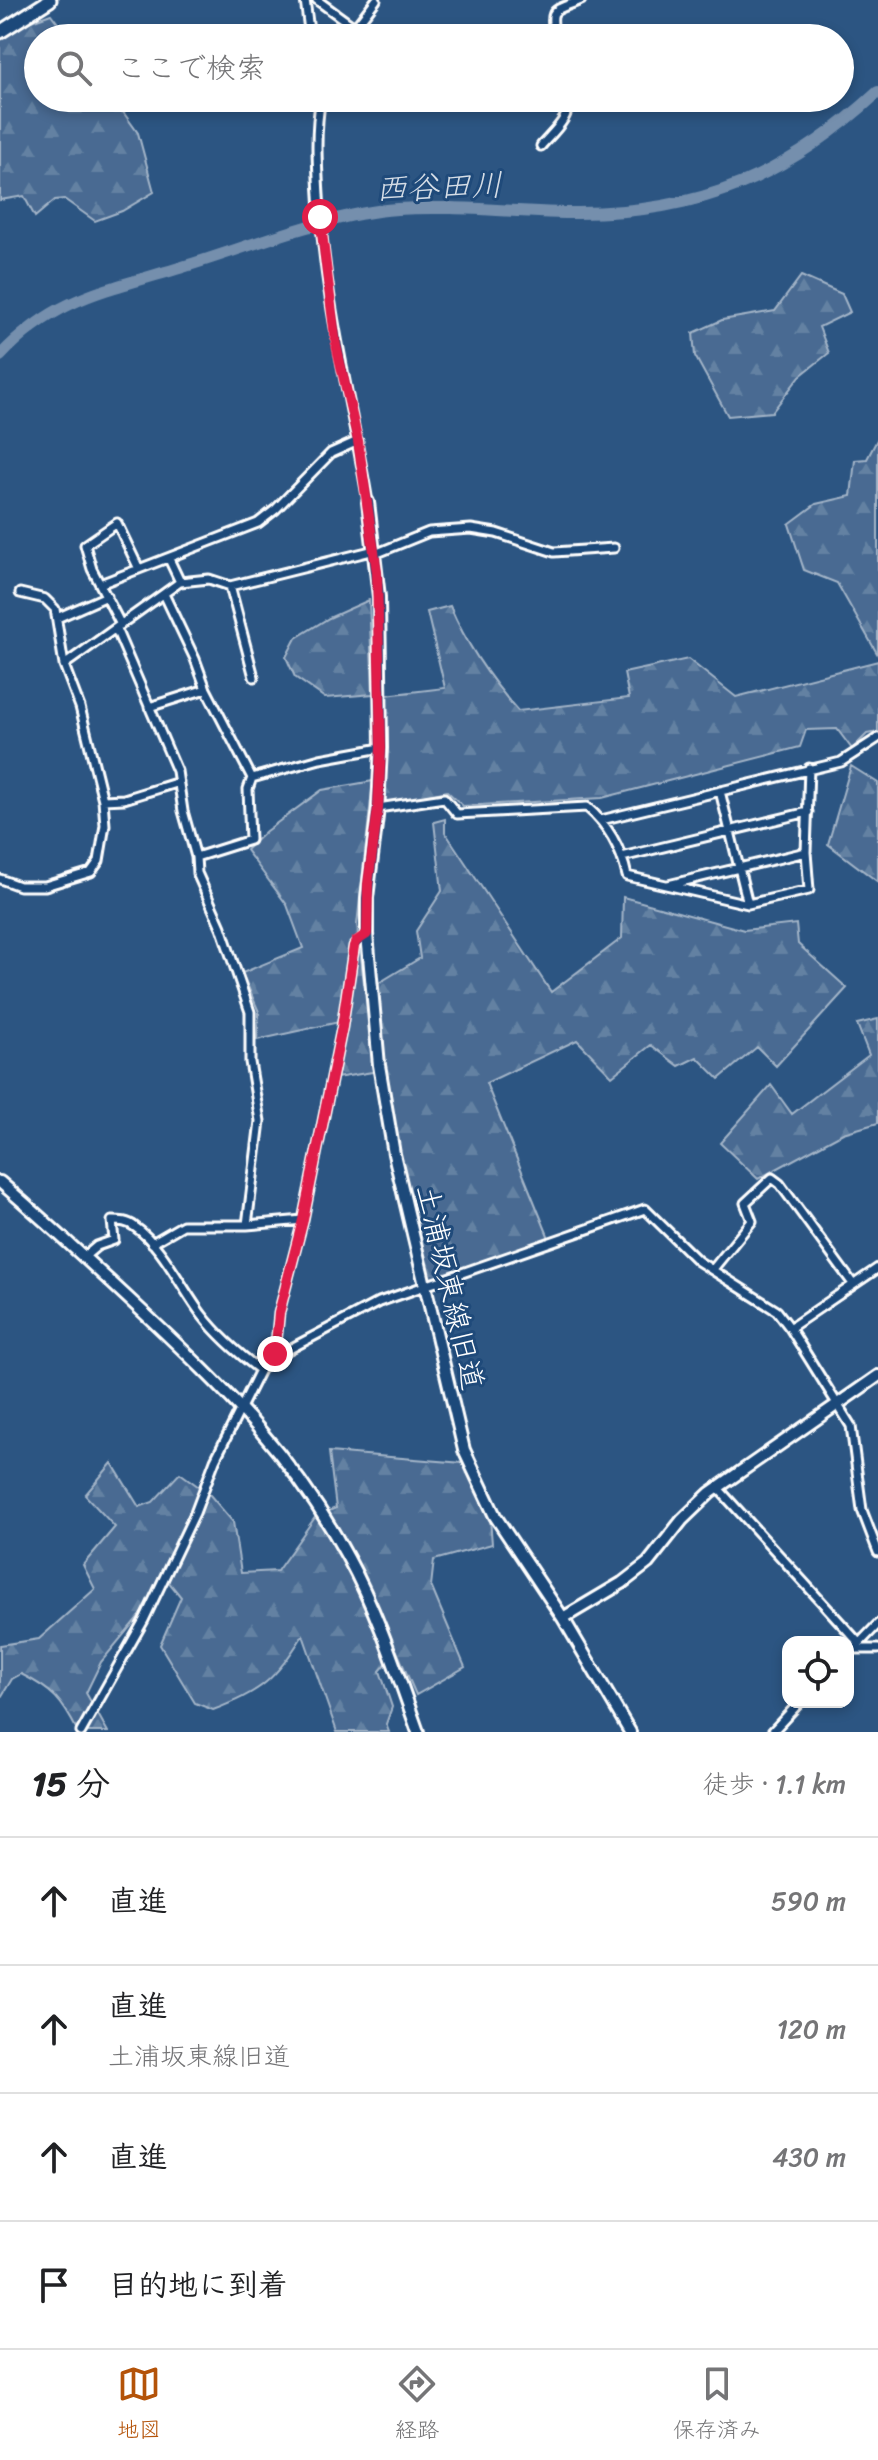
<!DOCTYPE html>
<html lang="ja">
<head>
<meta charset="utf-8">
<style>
	body { margin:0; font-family:Sriracha,"Klee One",sans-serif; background:#f6f6f6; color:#202124 }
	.controls { position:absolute; right:24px; bottom:24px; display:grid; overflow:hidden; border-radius:16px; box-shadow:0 4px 12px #0003 }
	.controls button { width:72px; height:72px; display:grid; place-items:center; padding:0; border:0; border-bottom:2px solid #e0e0e0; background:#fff; color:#202124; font:40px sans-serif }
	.stop { position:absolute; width:24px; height:24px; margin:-18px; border:6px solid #e11d48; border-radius:50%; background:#fff }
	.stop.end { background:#e11d48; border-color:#fff; box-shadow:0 2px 8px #0008 }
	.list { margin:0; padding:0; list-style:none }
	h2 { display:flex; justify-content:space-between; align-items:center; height:104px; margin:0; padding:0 32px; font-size:34px }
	h2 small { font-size:26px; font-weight:400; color:#757577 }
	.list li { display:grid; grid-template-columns:52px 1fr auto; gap:24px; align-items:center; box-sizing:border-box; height:128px; padding:0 32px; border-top:2px solid #e0e0e0 }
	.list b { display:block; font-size:30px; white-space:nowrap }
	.list p { margin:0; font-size:26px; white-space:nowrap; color:#757577 }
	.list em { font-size:26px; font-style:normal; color:#757577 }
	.icon { flex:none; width:44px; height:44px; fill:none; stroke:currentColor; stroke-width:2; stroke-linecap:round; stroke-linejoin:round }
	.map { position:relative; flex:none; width:878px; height:1732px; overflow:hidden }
	.search { position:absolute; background:#fff; box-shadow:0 4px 12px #0003; left:24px; right:24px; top:24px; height:88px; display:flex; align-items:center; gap:20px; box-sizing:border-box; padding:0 28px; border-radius:44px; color:#757577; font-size:30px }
	.sheet { height:616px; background:#fff }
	nav { display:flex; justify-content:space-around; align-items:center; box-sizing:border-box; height:112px; border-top:2px solid #e0e0e0; background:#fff; font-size:22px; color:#757577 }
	nav a { display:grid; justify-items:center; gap:4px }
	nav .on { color:#b45309 }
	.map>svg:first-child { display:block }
</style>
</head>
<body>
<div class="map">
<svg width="878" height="1732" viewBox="0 0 878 1732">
	<defs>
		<pattern id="forest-firs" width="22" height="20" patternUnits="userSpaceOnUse" patternTransform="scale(2)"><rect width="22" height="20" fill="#486b92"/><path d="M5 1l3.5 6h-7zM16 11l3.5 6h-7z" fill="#6381a2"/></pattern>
	</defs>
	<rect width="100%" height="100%" fill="#2c5582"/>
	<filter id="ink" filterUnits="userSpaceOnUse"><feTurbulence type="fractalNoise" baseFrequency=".0125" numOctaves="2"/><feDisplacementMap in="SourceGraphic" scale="16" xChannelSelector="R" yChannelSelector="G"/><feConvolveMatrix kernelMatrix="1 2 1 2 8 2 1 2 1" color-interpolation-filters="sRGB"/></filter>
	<g filter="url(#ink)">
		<path fill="url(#forest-firs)" stroke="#a4b5c8" stroke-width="2" d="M51 14 69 38H38V98H113L138 133 154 192 122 211 95 221 64 199 55 200 35 217 24 196 0 200V39L17 26Z
			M801 276 842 294 850 312 819 327 829 353 800 376 772 412 728 416 695 356 693 333 722 320 775 311Z
			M878 438V655L837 583 804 570 789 524 816 504 851 496 855 460 867 459Z
			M369 600 373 694 325 698 295 677 286 657 296 638 329 618Z
			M450 606C467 646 489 678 518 711L629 698 624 673 688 659 736 697 878 661V732L867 734 852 749 837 729 806 730 800 747 602 798 463 806 447 791 386 804V695L445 688 427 612Z
			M851 766 878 783V882L828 844Z
			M373 781 357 925 364 983 377 984 420 958 416 931 442 891 434 822 445 819V832L551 992 622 938 623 897 744 930 796 924 798 944 847 988 776 1066 757 1047 719 1079 697 1057 679 1066 651 1045 612 1076 577 1040 486 1083 549 1238 430 1279 404 1173 385 1070 336 1078 348 1020 257 1040 259 1012 242 973 303 948 287 905 246 850 266 831 322 790Z
			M878 1019V1123L843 1133 758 1179 720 1143 771 1085 792 1114 869 1055 857 1024Z
			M329 1452 463 1463 490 1518 492 1544 434 1560 431 1586 465 1667 416 1695 397 1651 380 1671 392 1707 386 1724 389 1732H337L303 1635C276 1679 261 1692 213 1710L195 1703 160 1645 181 1597 168 1581 101 1662 86 1693 108 1732H78C62 1700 53 1690 21 1674L12 1679 0 1699V1645L39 1639 95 1589 83 1565 115 1527 85 1495 112 1463 139 1507 153 1502 180 1473 210 1495 233 1522 241 1573 277 1571 316 1516 336 1508Z"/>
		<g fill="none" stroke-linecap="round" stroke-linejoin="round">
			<path stroke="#acbcce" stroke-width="2" d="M796 1330 878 1275"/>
			<path stroke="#748fad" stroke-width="12" d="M0 356C55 298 103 291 176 269 244 249 326 214 397 209 457 205 518 213 578 213 702 213 788 175 878 92"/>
			<g stroke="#fff" stroke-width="13">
				<path id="street" d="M305 0 310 38
					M317 0 354 27
					M347 38 376 0
					M555 38C549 6 553 12 581 0
					M321 98C315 130 317 163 319 195 324 300 351 400 368 502
					M541 146C552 133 573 116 567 98
					M375 554 429 532 471 529 496 533 554 552 614 548
					M169 559 180 582
					M100 584 258 523 276 509 331 453 358 441
					M230 586 254 677
					M164 594 195 659 206 689 252 778 320 759 381 748
					M57 618 107 596
					M121 625 92 569 85 545 117 523 139 569
					M116 629 177 771 183 811 196 857 197 873 221 927 250 1012V1062L260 1121 247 1225
					M64 665 180 582 209 579 230 586 375 550
					M149 707 206 689
					M720 791 748 904
					M103 800 124 799 179 782
					M378 808 444 798 457 814 587 807C608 825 621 848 627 876L748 904 809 890 806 852 809 768
					M601 820 841 762 878 738
					M196 857 250 840 248 789 252 778
					M622 857 808 812
					M0 879 19 886H45L91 872 99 861 105 825 103 800 80 707 64 665 55 609 45 599 20 593
					M668 885 806 852
					M152 1243 183 1225H247L303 1220
					M84 1257 97 1246 114 1240 112 1221C120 1221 128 1221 135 1227 162 1245 182 1289 202 1315 218 1336 239 1354 260 1370
					M713 1269 752 1221 745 1203 772 1178 780 1184 853 1284
					M790 1328 878 1268
					M275 1354 282 1353 379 1302 645 1209 698 1261 777 1311 790 1328 851 1426 862 1510 878 1552
					M717 1487 859 1643
					M853 1649H878
					M848 1655 878 1624
					M81 1732 144 1620 195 1513 215 1460 260 1370 275 1354 279 1313 303 1220 342 1027 354 946 367 934
					M772 1732 800 1702"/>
			</g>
			<g stroke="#fff" stroke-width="16">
				<path id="secondary" d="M368 502 379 597 381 748 378 808 367 898V934L379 1065 394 1154 464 1450 495 1516 563 1618 630 1732
					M0 1182C49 1224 96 1268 143 1312 227 1391 293 1455 348 1558 378 1613 397 1673 418 1732
					M563 1618 622 1583 648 1563 682 1520 710 1493 878 1376"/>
			</g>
			<g stroke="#fff" stroke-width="17">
				<path id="primary" d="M0 32 50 0"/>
			</g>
			<use href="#street" stroke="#1f4a7a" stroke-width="7"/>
			<use href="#secondary" stroke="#1f4a7a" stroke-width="10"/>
			<use href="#primary" stroke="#1f4a7a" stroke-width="11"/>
		</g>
	</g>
	<g fill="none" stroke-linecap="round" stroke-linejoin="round" filter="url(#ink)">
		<path stroke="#e11d48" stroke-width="10" d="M275 1354 279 1313 303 1220 342 1027 354 946 356 941 367 934 368 884 378 808 381 748 377 572 358 441 336 345 320 217"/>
	</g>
	<g text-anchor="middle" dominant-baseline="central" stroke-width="6" stroke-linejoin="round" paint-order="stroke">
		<g font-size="30" fill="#fff" stroke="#1f4a7a">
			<text transform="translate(450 1287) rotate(77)">土浦坂東線旧道</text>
		</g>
		<g font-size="32" font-style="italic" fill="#d5dde6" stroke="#1f4a7a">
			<text transform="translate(439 187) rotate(-2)">西谷田川</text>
		</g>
	</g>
</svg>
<div class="controls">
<button><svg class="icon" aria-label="locate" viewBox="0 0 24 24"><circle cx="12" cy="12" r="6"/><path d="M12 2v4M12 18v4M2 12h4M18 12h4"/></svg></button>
</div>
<div class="stop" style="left:320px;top:217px"></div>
<div class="stop end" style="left:275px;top:1354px"></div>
<div class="search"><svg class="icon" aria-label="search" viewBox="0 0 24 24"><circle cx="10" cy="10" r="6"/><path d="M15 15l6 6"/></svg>ここで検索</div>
</div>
<section class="sheet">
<h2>15 分<small>徒歩 · 1.1 km</small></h2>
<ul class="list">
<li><svg class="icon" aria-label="ahead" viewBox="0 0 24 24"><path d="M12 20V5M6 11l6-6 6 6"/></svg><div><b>直進</b></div><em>590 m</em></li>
<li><svg class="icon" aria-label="ahead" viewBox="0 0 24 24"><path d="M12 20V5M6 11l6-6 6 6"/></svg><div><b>直進</b><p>土浦坂東線旧道</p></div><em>120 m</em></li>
<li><svg class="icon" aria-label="ahead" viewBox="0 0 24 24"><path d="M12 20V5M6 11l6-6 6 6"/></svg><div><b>直進</b></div><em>430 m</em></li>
<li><svg class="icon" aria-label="arrive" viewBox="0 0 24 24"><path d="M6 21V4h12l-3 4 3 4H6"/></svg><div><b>目的地に到着</b></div></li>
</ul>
</section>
<nav>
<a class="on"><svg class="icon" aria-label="map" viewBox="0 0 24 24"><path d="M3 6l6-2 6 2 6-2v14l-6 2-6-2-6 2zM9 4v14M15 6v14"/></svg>地図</a>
<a><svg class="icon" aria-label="directions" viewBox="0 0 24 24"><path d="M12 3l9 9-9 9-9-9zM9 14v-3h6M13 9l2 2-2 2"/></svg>経路</a>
<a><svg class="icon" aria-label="saved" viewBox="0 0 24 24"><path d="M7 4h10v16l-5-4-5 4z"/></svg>保存済み</a>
</nav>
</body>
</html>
